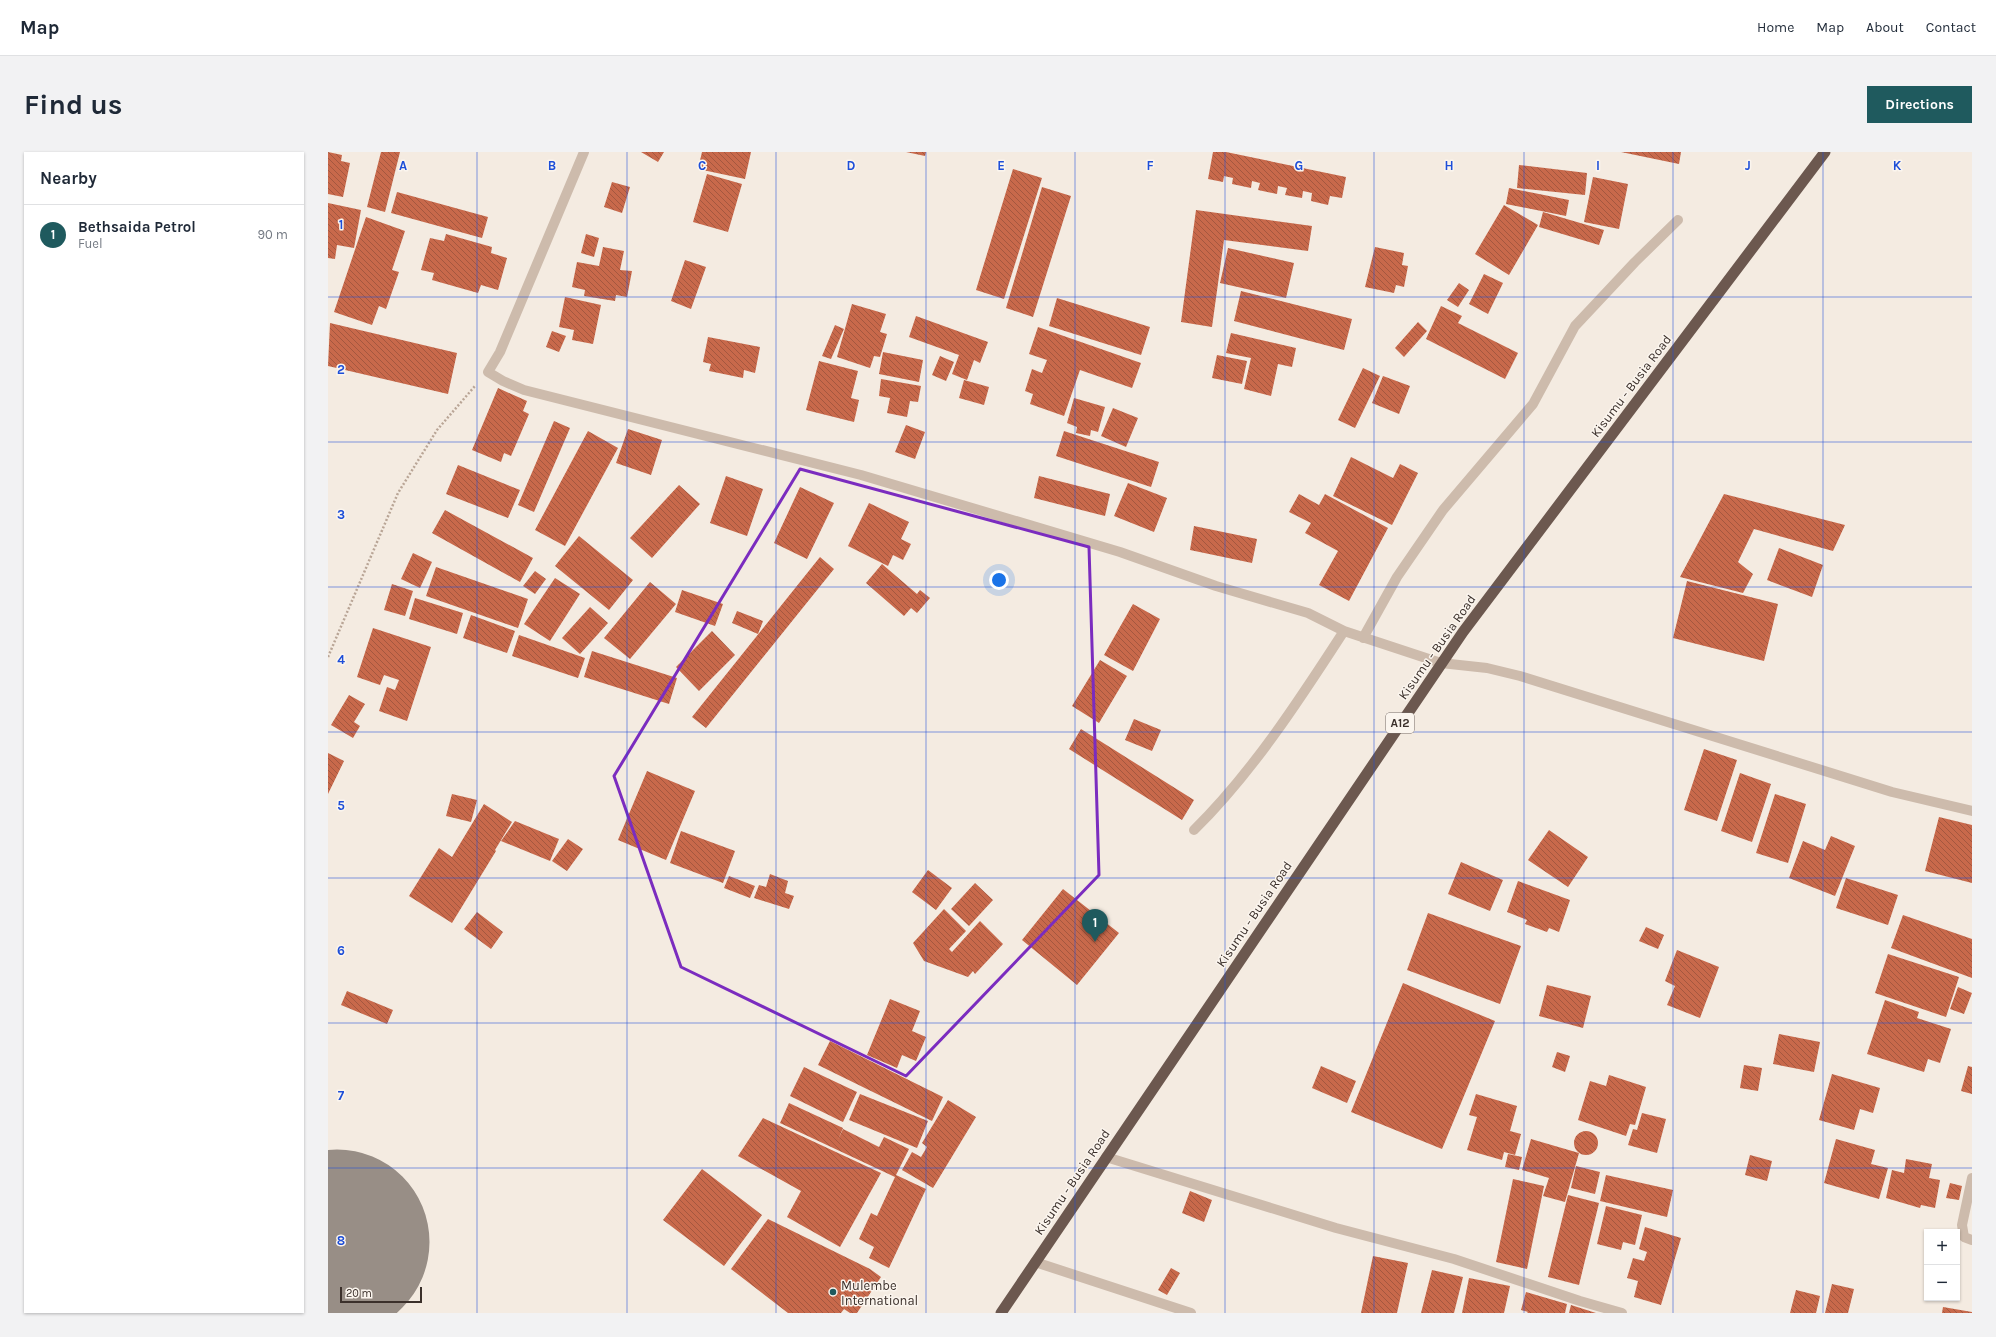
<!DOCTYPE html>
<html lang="en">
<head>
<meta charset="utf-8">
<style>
	body { margin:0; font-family:Karla,sans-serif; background:#f2f2f3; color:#1f2937 }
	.controls { position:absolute; right:12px; bottom:12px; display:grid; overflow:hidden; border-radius:0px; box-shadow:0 1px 3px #0004 }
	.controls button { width:36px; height:36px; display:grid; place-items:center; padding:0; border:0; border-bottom:1px solid #e0e1e3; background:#fff; color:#1f2937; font:20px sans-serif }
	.scale { position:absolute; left:12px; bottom:10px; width:82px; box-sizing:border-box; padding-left:4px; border:2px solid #3b302b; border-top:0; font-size:11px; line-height:14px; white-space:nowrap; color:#3b302b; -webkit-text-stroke:3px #fbf5ee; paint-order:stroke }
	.you { position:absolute; left:671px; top:428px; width:14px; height:14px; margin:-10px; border:3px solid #fff; border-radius:50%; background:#1a73e8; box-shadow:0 0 0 6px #1a73e833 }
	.badge { display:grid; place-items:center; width:26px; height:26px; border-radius:50%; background:#1f5a5e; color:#fff; font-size:13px; font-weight:700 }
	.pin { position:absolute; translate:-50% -33px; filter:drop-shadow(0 1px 2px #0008) }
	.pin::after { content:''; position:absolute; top:21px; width:14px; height:12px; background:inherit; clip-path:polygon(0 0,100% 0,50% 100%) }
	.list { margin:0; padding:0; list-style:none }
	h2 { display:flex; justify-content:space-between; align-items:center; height:52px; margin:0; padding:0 16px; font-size:17px }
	h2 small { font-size:13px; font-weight:400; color:#747a83 }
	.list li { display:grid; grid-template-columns:26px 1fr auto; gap:12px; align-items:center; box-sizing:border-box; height:60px; padding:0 16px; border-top:1px solid #e0e1e3 }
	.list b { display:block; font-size:15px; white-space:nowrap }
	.list p { margin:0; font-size:13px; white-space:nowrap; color:#747a83 }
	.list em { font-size:13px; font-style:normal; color:#747a83 }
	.map { position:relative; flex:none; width:1644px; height:1161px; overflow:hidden; border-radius:0px }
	header { display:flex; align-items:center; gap:24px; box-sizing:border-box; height:56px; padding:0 20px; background:#fff; border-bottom:1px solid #e0e1e3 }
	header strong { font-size:19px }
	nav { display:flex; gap:22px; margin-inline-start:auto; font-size:14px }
	.intro { display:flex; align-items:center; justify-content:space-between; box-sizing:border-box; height:96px; padding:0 24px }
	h1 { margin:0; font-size:28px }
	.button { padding:10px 18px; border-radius:0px; background:#1f5a5e; color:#fff; font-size:14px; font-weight:700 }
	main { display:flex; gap:24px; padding:0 24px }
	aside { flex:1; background:#fff; border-radius:0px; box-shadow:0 1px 3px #0004 }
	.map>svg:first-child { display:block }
</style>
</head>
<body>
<header>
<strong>Map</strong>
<nav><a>Home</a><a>Map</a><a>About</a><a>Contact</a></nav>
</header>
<div class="intro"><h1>Find us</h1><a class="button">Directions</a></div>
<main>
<aside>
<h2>Nearby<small></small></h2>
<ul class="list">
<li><span class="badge">1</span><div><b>Bethsaida Petrol</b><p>Fuel</p></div><em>90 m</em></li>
</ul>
</aside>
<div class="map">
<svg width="1644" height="1161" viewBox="0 0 1644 1161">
	<defs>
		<pattern id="building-back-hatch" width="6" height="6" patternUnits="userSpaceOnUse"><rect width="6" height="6" fill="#c8694b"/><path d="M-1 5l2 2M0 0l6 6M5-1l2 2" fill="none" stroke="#a4573f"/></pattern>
	</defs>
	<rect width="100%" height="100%" fill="#f4ebe1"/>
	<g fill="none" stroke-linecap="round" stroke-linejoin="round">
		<path stroke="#988e86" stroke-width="185" d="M0 1099 9 1090"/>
	</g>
	<path fill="url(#building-back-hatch)" d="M0 0 14 3 13 9 22 11 15 45 0 42Z
		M53 0H72L57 60 39 55Z
		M313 0H336L330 10Z
		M374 0H423L417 27 370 17Z
		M578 0H598L597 4Z
		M885 0H898L1018 25 1014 46 1002 44 1000 53 983 49 984 41 975 39 974 46 957 43 959 36 950 34 949 42 930 38 932 31 924 29 923 36 904 32 905 26 896 24 895 30 880 27Z
		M1293 0H1353L1351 12Z
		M1191 13 1259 21 1257 43 1189 36Z
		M685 17 714 26 676 147 648 138Z
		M379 22 414 32 400 80 365 70Z
		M1265 25 1300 32 1291 77 1256 70Z
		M284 30 302 35 294 61 276 55Z
		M714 35 743 44 705 165 678 156Z
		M1181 36 1241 48 1238 64 1178 52Z
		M69 40 160 65 154 86 63 61Z
		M0 51 33 58 26 96 9 93 7 107 0 106Z
		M1176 53 1210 73 1181 123 1147 102Z
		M868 58 984 74 980 99 896 88 884 175 853 170Z
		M1215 60 1276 78 1271 93 1211 75Z
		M38 65 77 79 64 118 71 120 58 157 51 154 44 173 6 160Z
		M118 82 164 95 163 101 179 106 170 138 153 133 150 141 104 128 106 121 93 118 102 86 116 89Z
		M258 82 271 86 266 105 253 101Z
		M275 95 296 99 292 118 304 119 299 145 288 143 287 149 256 144 257 138 244 135 249 110 271 114Z
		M1047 95 1076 101 1074 113 1080 114 1076 135 1068 133 1066 141 1037 135Z
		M900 96 966 111 958 146 892 131Z
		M357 108 378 115 363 157 343 149Z
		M1156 122 1175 131 1160 162 1141 152Z
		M1131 131 1141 138 1130 155 1119 148Z
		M913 139 1024 167 1016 198 906 169Z
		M237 145 273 153 265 192 244 188 246 178 231 175Z
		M729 146 822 175 813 203 721 174Z
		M524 152 558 162 552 180 559 182 552 205 546 204 542 216 509 205Z
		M1113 154 1134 164 1130 171 1190 201 1177 227 1098 187Z
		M588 164 660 190 652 211 646 208 639 228 624 222 631 203 581 185Z
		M1090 170 1099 179 1076 205 1067 196Z
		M2 171 129 201 120 242 0 214Z
		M507 173 516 177 503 207 494 204Z
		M710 175 813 211 804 236 752 218 736 264 702 252 705 242 697 239 704 217 714 221 719 208 701 202Z
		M224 179 238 184 231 200 218 195Z
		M903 181 968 196 964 215 950 212 943 244 916 237 923 206 898 201Z
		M380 185 432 195 427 221 416 218 415 226 381 219 383 212 375 210Z
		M555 200 595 208 591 230 551 222Z
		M889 203 919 209 914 232 884 226Z
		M612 204 626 210 618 229 604 223Z
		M491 209 530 219 523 246 531 248 526 270 478 258Z
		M1035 216 1052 224 1027 276 1010 268Z
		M1055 224 1082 234 1071 262 1044 251Z
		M553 227 593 234 590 250 582 249 579 265 559 261 562 246 551 244Z
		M636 228 661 235 656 253 631 246Z
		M170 236 199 249 195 259 201 262 183 304 176 301 173 310 144 298Z
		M746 246 777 255 770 280 763 278 762 284 748 281 749 275 739 271Z
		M785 256 810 266 798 295 773 284Z
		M226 269 242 276 206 360 190 353Z
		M578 273 597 280 587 307 567 300Z
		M300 277 334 288 323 323 288 311Z
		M260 279 290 296 237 394 207 378Z
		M736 279 831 310 823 335 728 304Z
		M1023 305 1065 326 1072 312 1090 321 1064 373 1005 344Z
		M130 313 192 338 180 366 118 342Z
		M398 324 435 337 419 384 382 371Z
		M711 324 782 342 777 364 706 346Z
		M800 331 839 346 826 380 786 364Z
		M351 333 372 352 324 406 302 386Z
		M472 335 506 351 479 407 446 391Z
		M971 342 991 353 997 342 1060 376 1021 449 991 433 1010 399 977 381 983 371 961 360Z
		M1396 342 1517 373 1505 399 1426 377 1410 410 1425 422 1415 441 1352 425Z
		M541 351 581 370 573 387 583 392 575 408 565 403 560 414 520 394Z
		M117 358 205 406 192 430 104 381Z
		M866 374 929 387 924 411 862 398Z
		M251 384 305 428 281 458 227 414Z
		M1451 396 1495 413 1484 445 1439 428Z
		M85 401 104 410 92 436 73 427Z
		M492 405 506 417 378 576 364 565Z
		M554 412 589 442 592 438 602 446 589 461 583 456 576 464 538 431Z
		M108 415 200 447 190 476 98 444Z
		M207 419 218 427 207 442 195 434Z
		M227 426 252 442 222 489 196 472Z
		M1359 429 1450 452 1436 509 1345 486Z
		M322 430 348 452 302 507 276 486Z
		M64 432 85 439 77 464 56 458Z
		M354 438 395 452 387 474 347 460Z
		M87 446 135 461 129 482 81 467Z
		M805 452 832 467 805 519 776 503Z
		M262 455 280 471 252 502 234 486Z
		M409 459 435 469 430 482 404 471Z
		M143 463 187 479 179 501 135 486Z
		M45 476 103 495 79 569 51 559 59 535 67 538 71 528 56 523 52 533 29 525Z
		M384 479 407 503 371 539 348 515Z
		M191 483 257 506 250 526 184 504Z
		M264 499 349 526 341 552 256 525Z
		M772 508 799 524 771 571 744 554Z
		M21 543 37 552 26 570 32 574 25 586 3 573Z
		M806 567 833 578 824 599 797 588Z
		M753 577 866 648 854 668 741 597Z
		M1376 597 1409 608 1389 669 1356 658Z
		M0 601 16 609 0 642Z
		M319 619 367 639 338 708 290 688Z
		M1412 621 1443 632 1424 690 1393 679Z
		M124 642 149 648 143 670 118 664Z
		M1447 642 1478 652 1460 711 1428 701Z
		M156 652 184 670 167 698 168 699 124 771 81 744 111 696 124 705Z
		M1611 665 1644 673V731L1597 719Z
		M187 669 231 687 222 709 173 689Z
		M1221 678 1260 705 1240 735 1200 708Z
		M353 679 407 699 395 731 342 711Z
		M1503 684 1527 694 1507 744 1461 726 1475 689 1497 698Z
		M240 687 255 697 239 719 224 709Z
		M1133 710 1175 728 1162 759 1120 742Z
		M600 718 624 736 608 758 584 740Z
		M442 722 460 729 457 741 466 744 461 757 426 746 431 733 438 735Z
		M401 724 427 734 422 746 396 736Z
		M1518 726 1570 743 1560 773 1508 756Z
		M1190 729 1242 748 1231 780 1221 776 1219 780 1197 772 1199 768 1179 760Z
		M647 731 665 748 641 774 623 757Z
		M735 737 791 781 749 833 694 788Z
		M616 757 638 779 621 797 624 800 652 769 675 792 647 822 645 819 640 825 596 809 585 791Z
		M149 760 175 780 163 797 136 777Z
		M1100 761 1193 794 1172 852 1079 818Z
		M1575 763 1644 787V826L1563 796Z
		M1318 775 1336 783 1330 797 1311 789Z
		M1349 798 1391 815 1372 866 1339 853 1347 834 1337 829Z
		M1560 802 1631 825 1618 865 1547 841Z
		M1075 831 1167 869 1114 997 1023 960Z
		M1219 833 1263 844 1255 876 1211 864Z
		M1630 835 1644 841 1636 862 1622 857Z
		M19 839 65 858 59 872 13 853Z
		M562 847 592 859 584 879 598 885 588 909 574 903 569 916 539 903Z
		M1557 848 1591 860 1589 866 1623 877 1612 911 1600 907 1596 920 1539 902Z
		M1451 882 1492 890 1486 920 1445 912Z
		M502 889 615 945 604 969 490 913Z
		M1229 900 1242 904 1237 920 1224 915Z
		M1416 913 1434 916 1430 939 1412 936Z
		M993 914 1028 929 1019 951 984 936Z
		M1640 914 1644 915V942L1633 939Z
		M476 915 529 940 515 970 462 944Z
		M1504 922 1552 936 1545 961 1532 957 1526 978 1491 968Z
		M1281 923 1318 935 1307 973 1302 972 1298 984 1250 968 1262 929 1278 934Z
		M532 942 600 969 589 996 521 968Z
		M1148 942 1189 954 1182 979 1193 982 1187 1003 1176 1000 1174 1008 1139 998 1149 965 1141 963Z
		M620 948 648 965 605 1036 574 1018 584 1000 593 1005 599 995 594 991Z
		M461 951 515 976 510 988 515 977 551 995 556 985 581 997 568 1023 598 1037 561 1116 541 1106 546 1095 531 1087 543 1061 549 1064 567 1025 452 971Z
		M1314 961 1338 967 1329 1001 1300 993 1305 977 1309 978Z
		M435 966 553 1021 512 1095 459 1065 473 1039 410 1004Z
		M1246 991a12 12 0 1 1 24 0a12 12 0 1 1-24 0Z
		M1203 987 1251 1001 1237 1050 1215 1044 1221 1026 1194 1018Z
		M1508 987 1547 998 1543 1012 1560 1016 1551 1047 1496 1031Z
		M1180 1002 1194 1005 1191 1018 1177 1015Z
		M1422 1003 1444 1009 1439 1029 1417 1023Z
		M1578 1007 1604 1012 1601 1026 1612 1028 1607 1056 1593 1053 1592 1056 1558 1046 1564 1018 1576 1021Z
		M1248 1014 1272 1020 1267 1042 1243 1036Z
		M374 1017 434 1063 396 1114 335 1068Z
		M1278 1023 1345 1038 1339 1065 1272 1049Z
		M1185 1027 1216 1034 1199 1117 1168 1110Z
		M1622 1031 1634 1034 1631 1048 1618 1046Z
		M862 1039 884 1048 876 1070 854 1061Z
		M1240 1043 1271 1051 1251 1133 1220 1125Z
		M1278 1054 1314 1063 1307 1093 1295 1090 1293 1098 1269 1092Z
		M440 1067 542 1117 553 1125 529 1161H522L516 1157 513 1161H460L403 1117Z
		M1317 1075 1353 1086 1333 1153 1306 1145 1310 1129 1299 1126 1305 1106 1316 1109 1319 1100 1311 1097Z
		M1045 1104 1080 1111 1069 1161H1033Z
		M843 1116 852 1121 839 1143 830 1138Z
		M1104 1118 1135 1125 1126 1161H1093Z
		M1141 1126 1182 1134 1176 1161H1134Z
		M1504 1132 1526 1137 1520 1161H1497Z
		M1468 1138 1492 1144 1488 1161H1462Z
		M1198 1140 1239 1152 1237 1161H1199L1200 1160 1193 1158Z
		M1243 1153 1268 1161H1241Z
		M1615 1155 1644 1160V1161H1614Z"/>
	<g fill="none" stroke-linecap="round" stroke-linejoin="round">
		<path stroke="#b9a596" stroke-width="2.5" stroke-dasharray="2 2" stroke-linecap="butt" d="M0 505 70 341 109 278 147 234"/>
		<path stroke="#cdbbac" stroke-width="10" d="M256 0 172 200 160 220 175 229 196 238 533 323 792 400 888 434 980 461 1016 479 1113 511 1159 516 1192 524 1564 640 1644 659
			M1035 486 1069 425 1115 358 1205 252 1247 174 1307 110 1350 68
			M866 678C924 621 972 547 1016 479
			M778 1005 1008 1076 1126 1107 1252 1149 1294 1161
			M1644 1026 1634 1073 1636 1085 1644 1088
			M707 1110 863 1161"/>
		<path stroke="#6c584f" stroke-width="11" d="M673 1161 1135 480 1497 0"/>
	</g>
	<path fill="none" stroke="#7b2cbf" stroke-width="3" stroke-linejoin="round" d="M472 317 761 395 771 723 578 924 353 815 286 624Z"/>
	<path fill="none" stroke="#1d4ed8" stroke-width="1" stroke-opacity="0.55" d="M149 0V1161M299 0V1161M448 0V1161M598 0V1161M747 0V1161M897 0V1161M1046 0V1161M1196 0V1161M1345 0V1161M1495 0V1161M0 145H1644M0 290H1644M0 435H1644M0 580H1644M0 726H1644M0 871H1644M0 1016H1644"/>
	<circle fill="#1f5a5e" stroke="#fbf5ee" stroke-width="1.5" cx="505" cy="1140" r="4"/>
	<g text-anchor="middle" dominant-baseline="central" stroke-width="3" stroke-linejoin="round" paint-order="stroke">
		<rect fill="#fbf5ee" stroke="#756b66" stroke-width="1" x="1058" y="561" width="28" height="20" rx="3"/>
		<g font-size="12" font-weight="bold" fill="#3b302b">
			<text x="1072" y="571">A12</text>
		</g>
		<g font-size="13" fill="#3b302b" stroke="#fbf5ee">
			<text transform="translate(1303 234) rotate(-53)">Kisumu - Busia Road</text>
			<text transform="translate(1109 495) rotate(-55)">Kisumu - Busia Road</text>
			<text transform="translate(926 762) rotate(-56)">Kisumu - Busia Road</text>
			<text transform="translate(744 1030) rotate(-56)">Kisumu - Busia Road</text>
		</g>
		<g font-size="13" fill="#3b302b" stroke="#fbf5ee" text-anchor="start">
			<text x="513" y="1133">Mulembe<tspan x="513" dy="15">International</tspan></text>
		</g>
	</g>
	<g font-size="13" text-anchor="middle" font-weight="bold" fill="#1d4ed8" stroke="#fbf5ee" stroke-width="3" stroke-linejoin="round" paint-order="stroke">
		<text x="75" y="18">A</text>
		<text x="224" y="18">B</text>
		<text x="374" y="18">C</text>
		<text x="523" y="18">D</text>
		<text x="673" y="18">E</text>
		<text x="822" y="18">F</text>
		<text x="971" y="18">G</text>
		<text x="1121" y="18">H</text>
		<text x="1270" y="18">I</text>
		<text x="1420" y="18">J</text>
		<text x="1569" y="18">K</text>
		<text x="13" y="77">1</text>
		<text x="13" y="222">2</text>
		<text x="13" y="367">3</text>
		<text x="13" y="512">4</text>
		<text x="13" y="658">5</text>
		<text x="13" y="803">6</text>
		<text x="13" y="948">7</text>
		<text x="13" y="1093">8</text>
	</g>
</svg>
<div class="controls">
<button>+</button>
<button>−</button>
</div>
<div class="scale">20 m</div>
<div class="you"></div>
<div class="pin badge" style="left:767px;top:790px">1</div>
</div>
</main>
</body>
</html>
